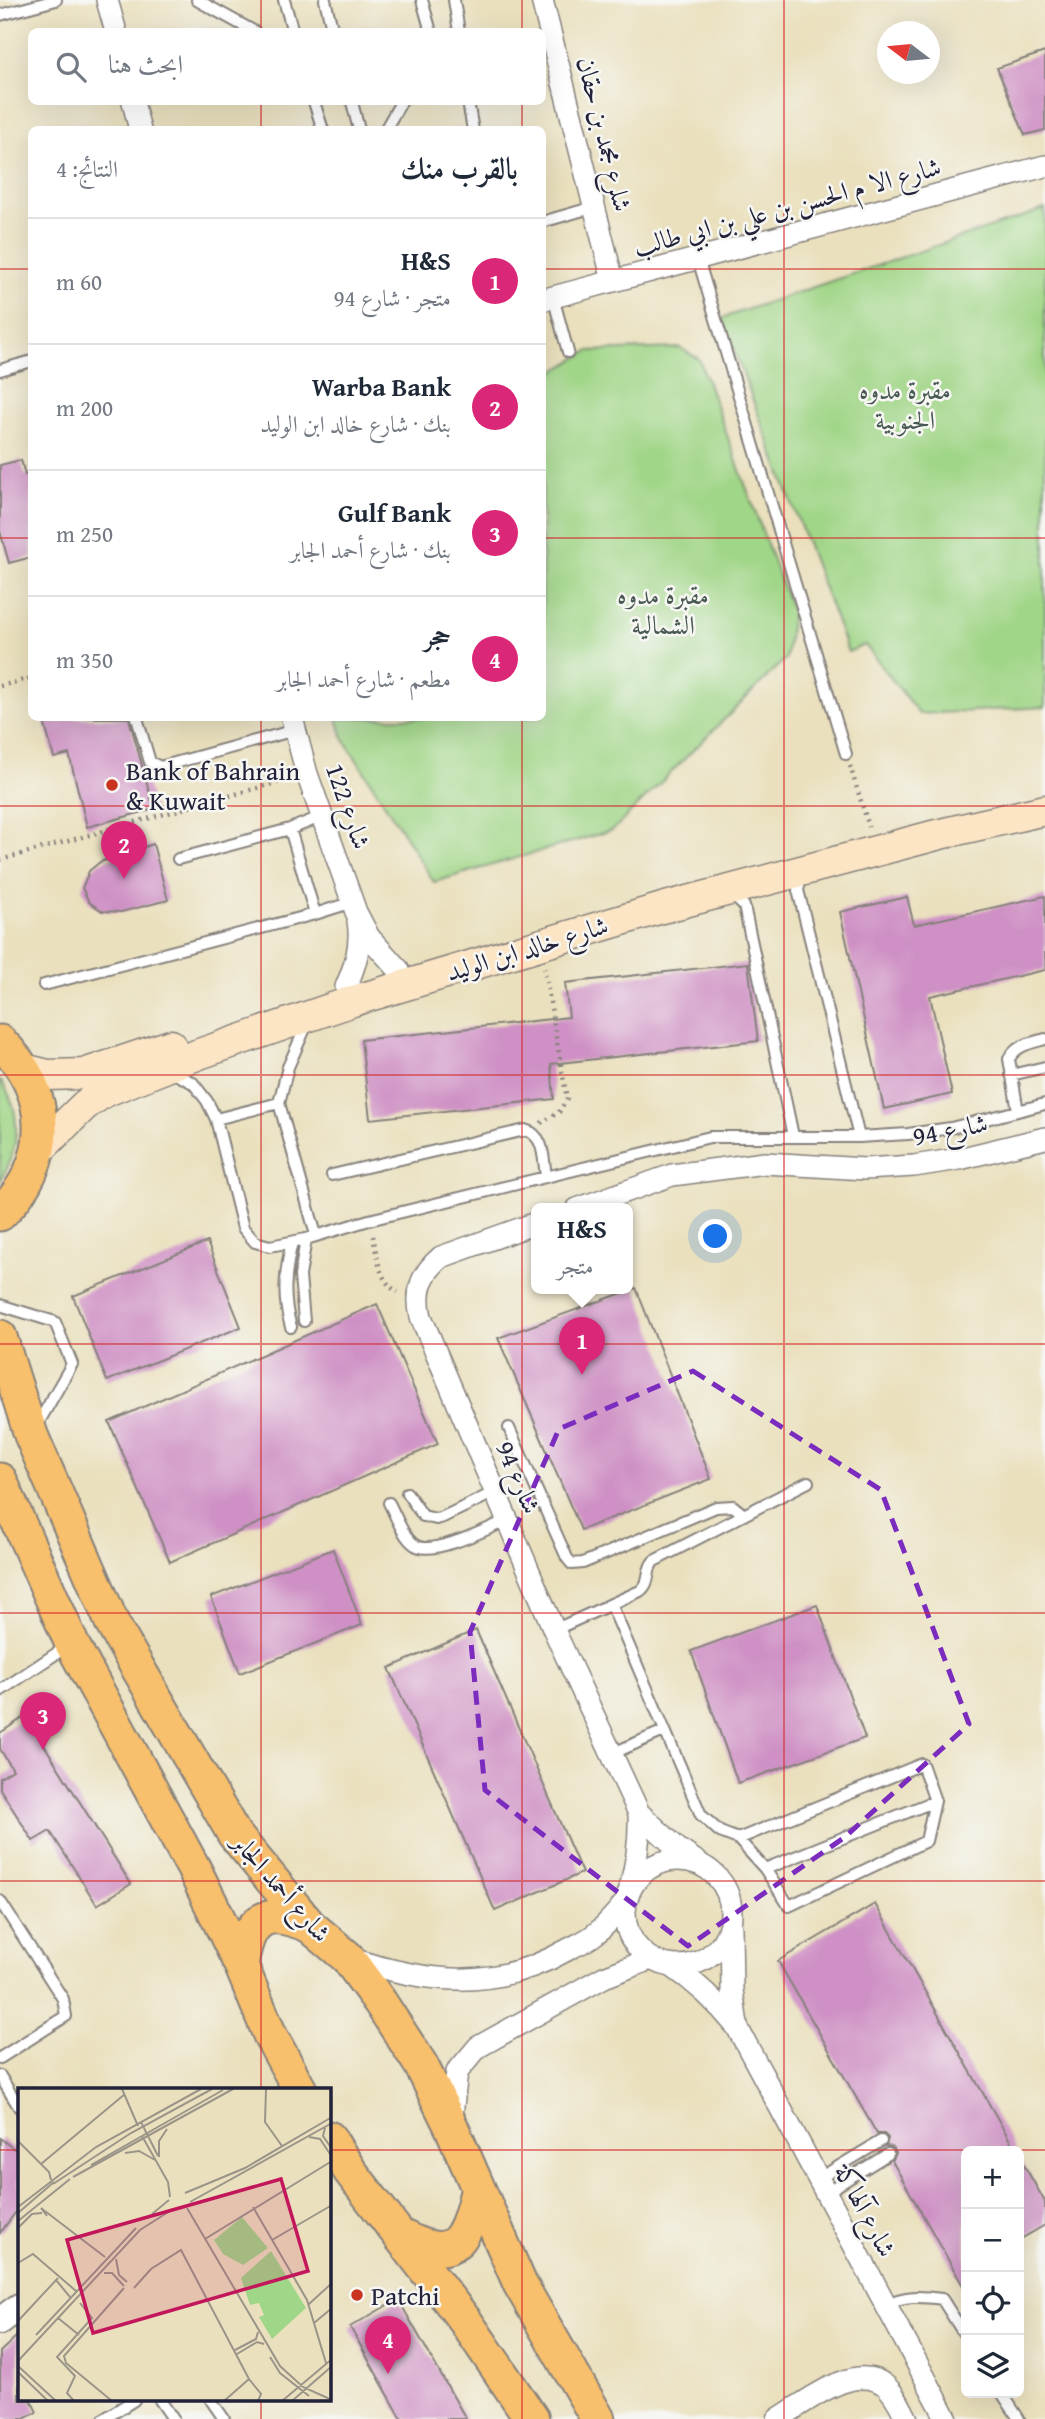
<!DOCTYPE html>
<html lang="ar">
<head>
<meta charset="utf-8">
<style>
	body { margin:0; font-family:"Gentium Book Plus",Amiri,serif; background:#f2f2f3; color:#1f2937; direction:rtl }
	.controls { position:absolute; right:21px; bottom:21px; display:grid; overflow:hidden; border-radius:10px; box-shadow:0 7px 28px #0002 }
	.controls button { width:63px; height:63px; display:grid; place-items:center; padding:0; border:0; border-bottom:2px solid #e0e1e3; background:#fff; color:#1f2937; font:35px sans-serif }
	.compass { position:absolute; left:877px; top:21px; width:63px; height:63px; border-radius:50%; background:#fff; box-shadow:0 7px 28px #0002; rotate:286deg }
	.you { position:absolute; left:716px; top:1237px; width:24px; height:24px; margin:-18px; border:5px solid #fff; border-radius:50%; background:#1a73e8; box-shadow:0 0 0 10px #1a73e833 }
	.badge { display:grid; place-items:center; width:46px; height:46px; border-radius:50%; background:#db2777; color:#fff; font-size:23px; font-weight:700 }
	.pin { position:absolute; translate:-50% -58px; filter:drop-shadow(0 2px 4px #0008) }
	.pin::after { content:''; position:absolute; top:37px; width:24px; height:21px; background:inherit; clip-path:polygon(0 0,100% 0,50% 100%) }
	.popup { position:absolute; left:531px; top:1203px; width:102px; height:91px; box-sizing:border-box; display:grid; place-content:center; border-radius:10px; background:#fff; filter:drop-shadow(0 2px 5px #0005); font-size:23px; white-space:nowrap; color:#747a83 }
	.popup b { font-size:26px; color:#1f2937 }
	.popup::after { content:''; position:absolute; left:50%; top:100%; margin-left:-14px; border:14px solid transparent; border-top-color:#fff }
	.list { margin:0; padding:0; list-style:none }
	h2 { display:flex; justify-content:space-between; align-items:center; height:91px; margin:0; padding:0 28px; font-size:30px }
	h2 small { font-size:23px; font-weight:400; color:#747a83 }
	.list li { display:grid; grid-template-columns:46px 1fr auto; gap:21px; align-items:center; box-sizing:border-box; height:126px; padding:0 28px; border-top:2px solid #e0e1e3 }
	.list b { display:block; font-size:26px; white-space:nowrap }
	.list p { margin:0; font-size:23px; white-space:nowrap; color:#747a83 }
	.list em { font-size:23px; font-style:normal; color:#747a83 }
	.icon { flex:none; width:38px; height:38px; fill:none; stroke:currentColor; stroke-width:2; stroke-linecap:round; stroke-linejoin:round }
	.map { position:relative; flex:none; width:1045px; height:2419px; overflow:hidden; direction:ltr }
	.search { position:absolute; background:#fff; box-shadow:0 7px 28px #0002; left:28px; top:28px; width:518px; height:77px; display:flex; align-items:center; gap:18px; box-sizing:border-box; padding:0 24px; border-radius:10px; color:#747a83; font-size:26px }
	.panel { position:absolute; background:#fff; box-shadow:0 7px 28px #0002; left:28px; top:126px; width:518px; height:595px; border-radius:10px; direction:rtl }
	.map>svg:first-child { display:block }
</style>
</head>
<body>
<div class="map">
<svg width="1045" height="2419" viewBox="0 0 1045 2419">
	<rect width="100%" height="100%" fill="#f6f6f2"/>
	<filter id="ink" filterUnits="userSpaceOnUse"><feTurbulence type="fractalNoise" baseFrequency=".0143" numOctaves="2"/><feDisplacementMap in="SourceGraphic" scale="14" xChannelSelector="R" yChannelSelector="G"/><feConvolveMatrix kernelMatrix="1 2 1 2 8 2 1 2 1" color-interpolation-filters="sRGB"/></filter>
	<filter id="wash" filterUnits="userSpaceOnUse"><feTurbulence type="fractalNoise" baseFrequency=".00686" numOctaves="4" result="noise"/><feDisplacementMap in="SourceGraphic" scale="28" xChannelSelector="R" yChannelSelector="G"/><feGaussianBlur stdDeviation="1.57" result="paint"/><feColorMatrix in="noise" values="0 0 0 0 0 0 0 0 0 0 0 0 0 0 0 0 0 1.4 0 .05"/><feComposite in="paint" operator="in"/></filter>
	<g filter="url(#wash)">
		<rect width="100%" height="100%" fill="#eae0bd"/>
		<path fill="#a0d687" stroke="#617c61" stroke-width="2" d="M1045 209V707L919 714 865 645 848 652 722 318Z
			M680 348 699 359 792 612 786 658 613 830 434 882 343 738 337 718H542L543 378 589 351Z
			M0 1080C23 1111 20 1149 0 1181Z"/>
		<g id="blocks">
			<path fill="#cf91c5" d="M1045 52V130L1025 135 997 68Z
				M21 460 25 475 32 473V557L9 563 0 531V465Z
				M43 718H129L154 809 87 827 69 754 54 758Z
				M153 844 168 900 121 912 102 911 89 902 82 888 89 871 100 862Z
				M1045 896V970L930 996 952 1094 884 1109 840 912 907 897 914 925Z
				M748 963 758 1041 551 1064 554 1099 370 1119 361 1040 569 1017 565 983Z
				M207 1242 241 1327 107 1381 73 1296Z
				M636 1288 711 1479 581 1530 498 1338Z
				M377 1304 438 1444 170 1562 109 1422Z
				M333 1549 362 1625 240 1673 211 1597Z
				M817 1605 865 1738 738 1783 691 1651Z
				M476 1630 582 1873 495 1911 389 1668Z
				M26 1716 131 1884 97 1905 50 1831 33 1841 0 1789V1778L13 1770 0 1749V1733Z
				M875 1904 1016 2151H966V2291L892 2161 896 2153 892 2147 886 2146 888 2138 884 2134H877L778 1961Z
				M0 2138 19 2153V2208L0 2233Z
				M1019 2156 1045 2202V2225L1019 2240Z
				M398 2299 466 2419H402L350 2327Z
				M19 2334V2400H31L37 2412 24 2419H0V2352Z"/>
		</g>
	</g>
	<g filter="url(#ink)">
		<use href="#blocks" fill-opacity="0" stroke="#86817c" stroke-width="2"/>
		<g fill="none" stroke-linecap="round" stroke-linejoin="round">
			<g stroke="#86817c" stroke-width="14">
				<path id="service" d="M197 0 255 32
					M284 0 293 32
					M325 0 333 32
					M422 0 431 32
					M454 0 459 32
					M0 15 56 0
					M314 102 323 130
					M352 102 359 130
					M468 102 473 130
					M385 130 401 102
					M542 222 594 207
					M698 259 846 754
					M553 297 568 352
					M0 370 32 361
					M137 718 150 762 160 767 295 730
					M290 829 315 914
					M178 859 290 829 323 816
					M802 875 798 890 859 1137
					M732 895 744 906 793 1136
					M44 985 315 914 353 902
					M307 1024 288 1067 279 1103 316 1235
					M172 1072 193 1083 207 1101 216 1119 243 1228 255 1242 270 1246 306 1239 369 1220 710 1137H859L908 1134 951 1128 1045 1104
					M1011 1075 1045 1067
					M1018 1111 1009 1059C1016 1045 1031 1043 1045 1039
					M216 1119 279 1103
					M332 1175 525 1130C545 1135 543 1159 546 1176
					M0 1305 55 1322 72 1364 36 1427
					M304 1321 300 1276 306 1239
					M291 1327C282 1297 285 1272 292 1242
					M509 1428 567 1558 572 1564 583 1563 716 1507 733 1506 744 1515
					M407 1493 423 1516 436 1519 443 1517 495 1492
					M389 1503C396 1516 403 1537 415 1545 432 1557 489 1528 508 1520
					M611 1604 701 1815 720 1832 738 1839 765 1869 789 1906 926 1841 935 1801 922 1764 738 1839
					M554 1630 640 1591C652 1582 645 1570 654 1561L808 1482
					M0 1691 69 1645
					M611 1754 664 1731
					M765 1869 935 1801
					M0 1901 63 1999 66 2016 0 2058
					M0 2076 19 2107
					M818 2179 881 2141
					M825 2193 888 2154
					M885 2305C904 2295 920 2296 942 2299L966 2337
					M1002 2393 1019 2419
					M160 2400 173 2419
					M211 2400 224 2419
					M104 2419 134 2400"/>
			</g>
			<g stroke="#86817c" stroke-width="24">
				<path id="minor" d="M107 0 116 32
					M542 0 613 281
					M133 102 140 130
					M542 300 1045 166
					M292 718 307 774 356 912 369 937 399 970
					M346 987C355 966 362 945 358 921
					M577 1209 672 1175 765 1163 865 1169 914 1166 959 1159 1045 1138
					M536 1223 441 1257C421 1274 415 1291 421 1317L554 1630 639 1813 678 1849 700 1864
					M625 1913a53 53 0 1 1 106 0a53 53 0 1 1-106 0Z
					M630 1887C637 1862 640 1839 639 1813
					M731 1928 732 1990 737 2025
					M349 1958C426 1983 494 1992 567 1950 576 1945 587 1941 595 1934 606 1926 616 1913 625 1903
					M670 1965C697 1983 717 2002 737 2027L947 2419
					M451 2123 457 2072 478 2047 604 1977 651 1959
					M778 2419C805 2403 856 2360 886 2386 896 2395 901 2408 907 2419"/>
			</g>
			<g stroke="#86817c" stroke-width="30">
				<path id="tertiary" d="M0 2321 19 2307"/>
			</g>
			<g stroke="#86817c" stroke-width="33">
				<path id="secondary" d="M24 1069 48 1075 84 1074 171 1045
					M38 1151 85 1105 104 1092 199 1054 353 1001 662 908 940 834 1045 810"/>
			</g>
			<g stroke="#86817c" stroke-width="37">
				<path id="primary" d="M0 1042C54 1093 53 1163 0 1214
					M0 1337 31 1435 113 1625 234 1834 310 1926 347 1957 380 2002 421 2065 451 2126 520 2284 598 2419
					M0 1480 72 1644 194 1869 241 1965 270 2035 300 2090
					M241 1965C249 1917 265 1907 310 1926
					M329 2138 350 2171 466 2322 532 2419
					M403 2237C459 2266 466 2236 478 2188"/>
			</g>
			<path stroke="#86817c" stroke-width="4.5" stroke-dasharray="2 5" stroke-linecap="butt" d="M0 686 32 678
				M850 766 869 827
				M0 860 286 780
				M541 1123 559 1112 567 1099 544 968
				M373 1236C377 1255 379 1283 398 1292"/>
			<use href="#service" stroke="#fff" stroke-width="10"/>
			<use href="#minor" stroke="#fff" stroke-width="21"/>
			<use href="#tertiary" stroke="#fff" stroke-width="26"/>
			<use href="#secondary" stroke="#fce5c4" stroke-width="30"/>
			<use href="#primary" stroke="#f8bf6c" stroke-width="33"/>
		</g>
	</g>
	<path fill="none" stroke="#7b2cbf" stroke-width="5" stroke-dasharray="14 9" stroke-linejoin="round" d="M693 1371 881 1490 969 1724 845 1837 688 1946 485 1790 470 1632 559 1429Z"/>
	<path fill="none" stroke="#d62828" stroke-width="2" stroke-opacity="0.55" d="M261 0V32M522 0V32M784 0V2419M261 102V130M522 102V130M0 269H32M542 269H1045M0 538H32M542 538H1045M261 718V2090M522 718V2419M0 806H1045M0 1075H1045M0 1344H1045M0 1613H1045M0 1881H1045M0 2150H19M329 2150H1045M261 2400V2419"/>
	<g fill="#c8321e" stroke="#f6f6f2" stroke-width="2.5">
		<circle cx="112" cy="785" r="7"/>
		<circle cx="357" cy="2295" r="7"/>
	</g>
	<g text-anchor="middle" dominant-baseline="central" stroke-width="5" stroke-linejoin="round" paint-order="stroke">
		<g font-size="26" fill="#22223b" stroke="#f6f6f2">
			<text transform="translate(605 134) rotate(76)">شلرع مجمد بن حقان</text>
			<text transform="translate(787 206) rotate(-15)">شارع الا م الحسن بن علي بن ابي طالب</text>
			<text transform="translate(349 806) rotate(71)">شارع 122</text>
			<text transform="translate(527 948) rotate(-17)">شارع خالد ابن الوليد</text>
			<text transform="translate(950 1129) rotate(-11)">شارع 94</text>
			<text transform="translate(519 1477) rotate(67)">شارع 94</text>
			<text transform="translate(282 1887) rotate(49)">شارع أحمد الجابر</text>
			<text transform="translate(866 2210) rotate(62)">شارع آلهاكة</text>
		</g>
		<g font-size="26" fill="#485852" stroke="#f6f6f2">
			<text x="905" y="389">مقبرة مدوه<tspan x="905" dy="30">الجنوبية</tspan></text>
			<text x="663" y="594">مقبرة مدوه<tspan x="663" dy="30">الشمالية</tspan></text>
		</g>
		<g font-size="26" fill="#22223b" stroke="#f6f6f2" text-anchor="start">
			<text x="126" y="770">Bank of Bahrain<tspan x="126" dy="30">&amp; Kuwait</tspan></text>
			<text x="371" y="2295">Patchi</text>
		</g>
	</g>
	<g transform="translate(18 2088)">
		<rect width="313" height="313" fill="#eae0bd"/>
		<path d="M224 129 250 160 225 177 205 166 196 152ZM253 163 288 220 254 251 241 229 246 227 241 215 232 217 223 190Z" fill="#a0d687"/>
		<path fill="none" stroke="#9a9489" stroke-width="2" d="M104 1 120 38M248 1 247 34 264 58M123 34 140 68M307 40 305 48 314 61M124 48 150 94 152 109M291 49 302 51 314 69M0 53 31 84 33 92M107 65 121 63 137 72M141 69V53L149 41M23 76 107 6M73 77 205 2M55 89 215 1M35 96 113 45 194 1M167 105 227 80 314 29M172 114 314 35M0 119 78 59 183 1M235 119 289 212 308 275M169 120 262 278 285 299 314 312M0 125 36 94M134 126 151 112M29 128 23 120 87 169M0 133 52 91M0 140 14 126 24 125M187 151 314 73M254 152 314 117M98 171 101 187 109 194M0 175 15 166 58 203M86 185H94L106 198M38 192 52 209M116 200 133 181 163 162 231 291M291 216 314 195M40 230 61 247M0 233 40 190M296 235 314 220M18 247 118 140M217 262 238 251 240 244M219 266 239 254 246 256M252 269 262 285 291 308M0 273 122 142 155 121M0 278 38 313M0 284 30 313M231 291 243 306 240 313M56 313 49 305 57 288 39 269 74 230 62 215M94 313 48 275 46 268 106 200M206 313 231 291M264 313 314 271M274 313 314 278"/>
		<path fill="#c2185b" fill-opacity="0.15" stroke="#c2185b" stroke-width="3.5" d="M263 91 290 183 75 245 49 152Z"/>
		<rect width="313" height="313" fill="none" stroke="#22223b" stroke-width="3.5"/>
	</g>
</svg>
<div class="controls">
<button>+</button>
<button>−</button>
<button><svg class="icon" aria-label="locate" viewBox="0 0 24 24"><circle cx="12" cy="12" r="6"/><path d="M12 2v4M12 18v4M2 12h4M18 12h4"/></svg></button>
<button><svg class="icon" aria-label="layers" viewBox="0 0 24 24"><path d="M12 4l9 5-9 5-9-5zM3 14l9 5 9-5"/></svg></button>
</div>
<svg class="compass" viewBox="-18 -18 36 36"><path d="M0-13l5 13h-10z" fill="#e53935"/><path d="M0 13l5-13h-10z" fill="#747a83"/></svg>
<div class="you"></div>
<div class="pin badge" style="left:582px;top:1375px">1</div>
<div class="popup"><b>H&amp;S</b>متجر</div>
<div class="pin badge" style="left:124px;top:879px">2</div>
<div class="pin badge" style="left:43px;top:1750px">3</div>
<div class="pin badge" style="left:388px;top:2374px">4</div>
<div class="search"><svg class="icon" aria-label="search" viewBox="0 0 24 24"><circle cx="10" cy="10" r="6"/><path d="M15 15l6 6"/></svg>ابحث هنا</div>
<section class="panel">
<h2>بالقرب منك<small>النتائج: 4</small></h2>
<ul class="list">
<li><span class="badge">1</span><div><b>H&amp;S</b><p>متجر · شارع 94</p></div><em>60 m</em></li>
<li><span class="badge">2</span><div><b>Warba Bank</b><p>بنك · شارع خالد ابن الوليد</p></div><em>200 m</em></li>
<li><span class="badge">3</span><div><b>Gulf Bank</b><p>بنك · شارع أحمد الجابر</p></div><em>250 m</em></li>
<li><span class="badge">4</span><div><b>حجر</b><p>مطعم · شارع أحمد الجابر</p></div><em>350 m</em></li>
</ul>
</section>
</div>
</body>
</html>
